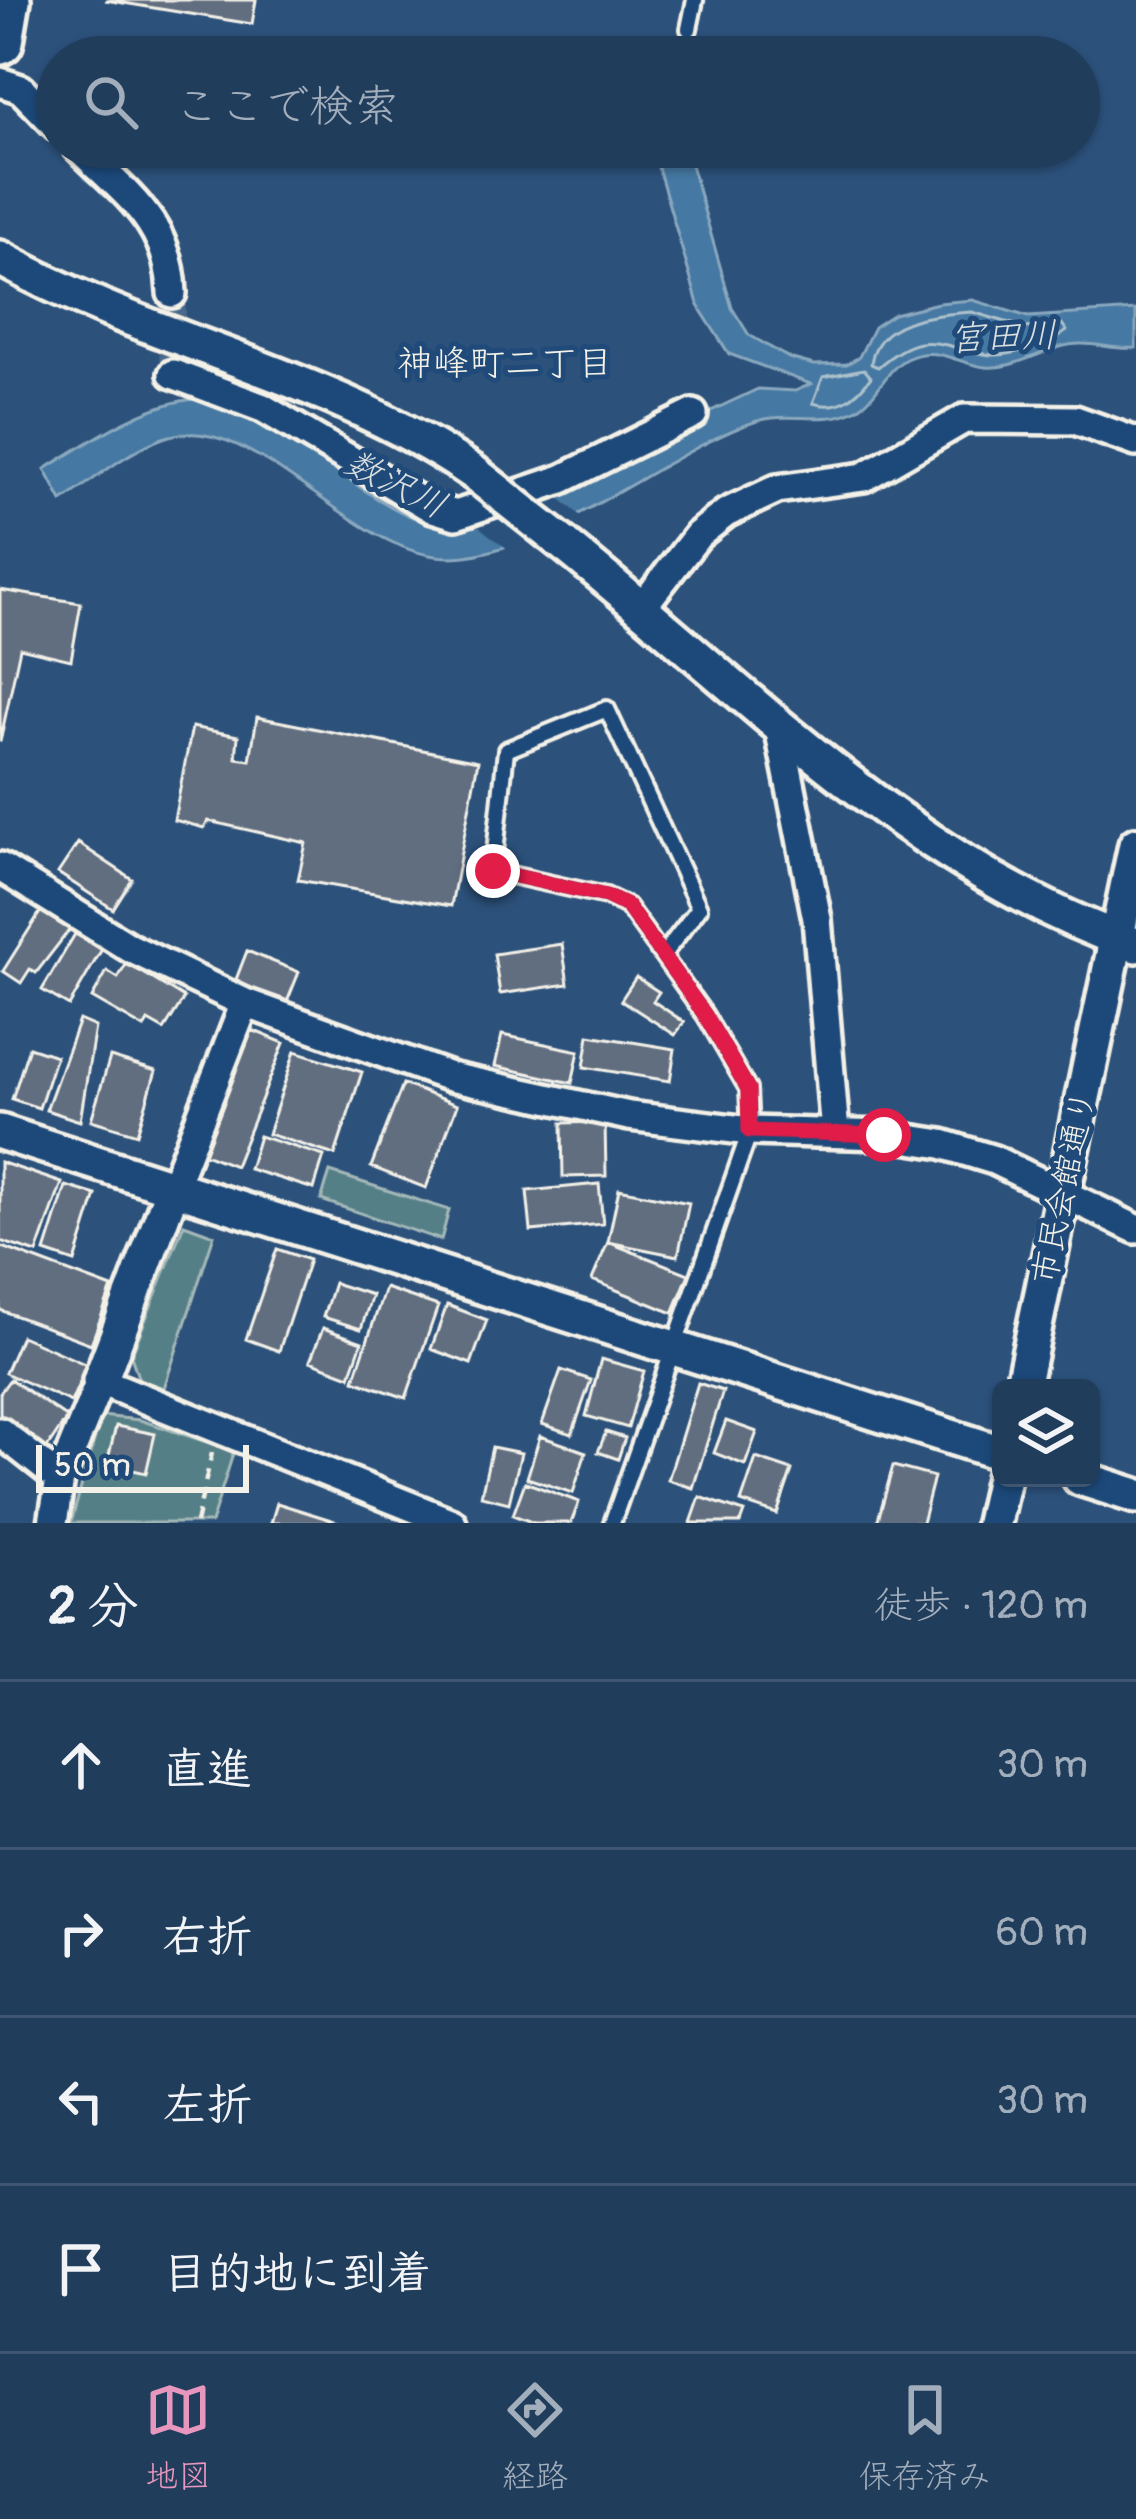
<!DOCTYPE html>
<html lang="ja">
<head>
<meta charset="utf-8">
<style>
	body { margin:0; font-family:Pangolin,"Klee One",sans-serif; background:#294462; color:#f1f3f6 }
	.controls { position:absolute; right:36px; bottom:36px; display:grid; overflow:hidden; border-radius:18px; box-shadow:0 3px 9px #0004 }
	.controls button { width:108px; height:108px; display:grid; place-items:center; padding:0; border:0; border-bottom:3px solid #3e5672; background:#213d5c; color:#f1f3f6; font:60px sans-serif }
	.scale { position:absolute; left:36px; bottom:30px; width:213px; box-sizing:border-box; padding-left:12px; border:6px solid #f4f1e8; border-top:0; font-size:33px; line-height:42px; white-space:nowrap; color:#f4f1e8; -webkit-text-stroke:9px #1f4a7a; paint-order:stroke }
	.stop { position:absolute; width:36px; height:36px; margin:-27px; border:9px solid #e11d48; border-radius:50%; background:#fff }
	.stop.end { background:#e11d48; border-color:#fff; box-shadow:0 3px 12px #0008 }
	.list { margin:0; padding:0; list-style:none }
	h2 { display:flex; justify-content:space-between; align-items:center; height:156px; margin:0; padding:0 48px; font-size:51px }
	h2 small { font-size:39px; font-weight:400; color:#a2aebb }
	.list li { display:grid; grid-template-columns:78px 1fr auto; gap:36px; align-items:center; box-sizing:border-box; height:168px; padding:0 48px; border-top:3px solid #3e5672 }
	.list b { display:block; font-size:45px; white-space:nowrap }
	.list em { font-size:39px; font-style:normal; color:#a2aebb }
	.icon { flex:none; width:66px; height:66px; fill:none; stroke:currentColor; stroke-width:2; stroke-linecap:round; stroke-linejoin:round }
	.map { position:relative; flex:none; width:1136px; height:1523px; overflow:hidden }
	.search { position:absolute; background:#213d5c; box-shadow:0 3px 9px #0004; left:36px; right:36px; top:36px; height:132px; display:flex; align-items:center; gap:30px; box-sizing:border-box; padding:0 42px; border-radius:66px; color:#a2aebb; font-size:45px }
	.sheet { height:828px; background:#213d5c }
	nav { display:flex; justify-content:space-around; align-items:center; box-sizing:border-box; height:168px; border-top:3px solid #3e5672; background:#213d5c; font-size:33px; color:#a2aebb }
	nav a { display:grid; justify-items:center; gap:6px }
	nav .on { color:#e797bd }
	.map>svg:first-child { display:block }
</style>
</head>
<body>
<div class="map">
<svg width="1136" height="1523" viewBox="0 0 1136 1523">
	<rect width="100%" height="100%" fill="#2c517b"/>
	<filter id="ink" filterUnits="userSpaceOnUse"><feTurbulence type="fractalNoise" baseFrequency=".00833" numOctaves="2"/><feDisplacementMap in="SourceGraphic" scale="24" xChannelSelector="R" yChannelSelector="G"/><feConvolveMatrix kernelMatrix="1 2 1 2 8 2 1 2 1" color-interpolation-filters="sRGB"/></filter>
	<g filter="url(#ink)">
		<path fill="#557f87" stroke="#a4b8b8" stroke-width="3" d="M330 1172 449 1210 441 1240 321 1200Z
			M184 1224 214 1235 164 1388 139 1380 131 1356Z
			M101 1416 140 1420 234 1451 211 1523H71Z"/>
		<path fill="#4478a2" stroke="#8aa8be" stroke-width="3" d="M652 147H686L732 308 749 335 789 358 814 365 847 364 859 357 874 327 894 314 938 303 973 300 1028 317 1136 310V348C1116 350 1101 344 1082 344 1050 343 1019 370 985 367 957 364 937 344 906 359 885 370 877 399 855 410 825 426 789 411 757 421 667 450 544 557 449 557 351 557 252 405 163 438 128 451 94 480 62 501L45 469C86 444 139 407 187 400 262 389 358 508 434 524 446 526 460 523 472 523L758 389 795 391 811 384 729 354 699 307Z"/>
		<path fill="#2c517b" d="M544 485 582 517 509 550 466 517Z"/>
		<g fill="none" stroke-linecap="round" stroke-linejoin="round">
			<path stroke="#aec1cc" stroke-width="3" d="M972 312 1026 328 1062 324 1067 331C1050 344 1006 359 984 354 935 345 923 328 878 367L871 364C876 318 934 315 972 312Z
				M864 369 871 377C856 397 839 411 813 403L823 377Z"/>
			<path stroke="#8aa8be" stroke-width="9" d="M689 57 702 0"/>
		</g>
		<path fill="#606e80" stroke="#f4f1e8" stroke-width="3" d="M105 0H256L252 24Z
			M0 590 81 603 71 660 20 648 0 742Z
			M257 717 478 761 451 906 298 880 306 843 208 821 204 828 174 820 192 727 238 736 236 758 250 760Z
			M78 843 132 879 113 909 58 873Z
			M44 906 74 924 36 973 30 969 21 983 3 971Z
			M75 934 102 949 69 1006 42 990Z
			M562 944 568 984 500 994 494 954Z
			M247 951 299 972 287 1002 235 982Z
			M127 963 184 998 164 1030 148 1021 144 1028 92 998 107 971 118 978Z
			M636 977 659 992 653 1001 684 1022 675 1035 621 1000Z
			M79 1020 95 1027 80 1121 46 1110Z
			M252 1030 284 1043 235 1166 204 1154Z
			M502 1035 579 1051 572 1083 495 1066Z
			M589 1035 675 1049 670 1081 584 1067Z
			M29 1047 56 1056 39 1108 12 1099Z
			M295 1051 362 1072 335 1155 268 1134Z
			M110 1057 156 1071 137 1134 91 1120Z
			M403 1084 457 1105 426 1188 371 1167Z
			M605 1122 606 1176 563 1177 562 1123Z
			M259 1136 324 1156 314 1189 249 1169Z
			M0 1162 62 1183 37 1253 0 1241Z
			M599 1184 603 1224 531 1231 527 1191Z
			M66 1186 96 1195 75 1262 45 1252Z
			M619 1189 689 1203 678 1256 608 1242Z
			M608 1242 689 1274 673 1313 592 1280Z
			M0 1246 112 1288 91 1344 0 1310Z
			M277 1249 309 1260 279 1351 246 1339Z
			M334 1283 372 1295 361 1329 323 1317Z
			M385 1288 438 1306 406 1398 354 1380Z
			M447 1305 487 1320 471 1364 431 1349Z
			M323 1328 362 1342 350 1376 310 1361Z
			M21 1336 87 1365 71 1402 5 1373Z
			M601 1359 644 1371 628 1428 586 1416Z
			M561 1370 591 1380 572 1434 542 1424Z
			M10 1379 67 1418 45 1451 0 1420V1393Z
			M698 1383 723 1391 693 1488 668 1480Z
			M726 1421 757 1432 745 1465 714 1453Z
			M116 1426 155 1434 146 1473 107 1464Z
			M606 1432 625 1438 618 1459 598 1452Z
			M540 1436 586 1452 573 1493 527 1478Z
			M492 1447 521 1453 509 1503 481 1496Z
			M756 1458 792 1470 777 1514 741 1502Z
			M893 1466 934 1477 922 1523H877Z
			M525 1482 579 1502 571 1523H534L513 1515Z
			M700 1497 744 1512 740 1523H691Z
			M277 1503 341 1523H271Z"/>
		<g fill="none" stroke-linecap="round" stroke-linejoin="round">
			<path stroke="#4a698b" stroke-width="27" stroke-dasharray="27 14" stroke-linecap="butt" d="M172 293 173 374"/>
			<g stroke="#f4f1e8" stroke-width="22">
				<path id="service" d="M689 29 695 0
					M612 1523 750 1131 748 1089 705 1015 627 906 606 896 493 871 506 750 607 709 699 908 663 955"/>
			</g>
			<g stroke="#f4f1e8" stroke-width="36">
				<path id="minor" d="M0 82 21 89 57 126
					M78 147C125 194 170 222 172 293
					M173 374 263 408 430 507 456 515 562 479 693 414
					M642 607 698 535 726 513 777 489 864 477 964 419 1075 420 1136 442
					M779 727 817 919 835 1133
					M0 867 130 948 245 1003 450 1077 629 1116 750 1131 884 1135 942 1144 994 1160 1136 1229
					M174 1185 245 1003
					M0 1432 60 1479
					M53 1523 60 1479 100 1381 452 1523"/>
			</g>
			<g stroke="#f4f1e8" stroke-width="42">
				<path id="tertiary" d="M0 258C152 343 327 373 473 472
					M565 545C744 689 914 869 1136 945
					M0 1132 1001 1453
					M100 1381 174 1185
					M1022 1388 1136 845
					M1080 1478 1136 1496
					M993 1523 1003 1478"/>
			</g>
			<g stroke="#f4f1e8" stroke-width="54">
				<path id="trunk" d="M0 41 7 0"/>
			</g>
			<path stroke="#f4f1e8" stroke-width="4.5" stroke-dasharray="12 9" stroke-linecap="butt" d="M196 1523 212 1453"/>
			<use href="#service" stroke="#1f4a7a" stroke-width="14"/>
			<use href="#minor" stroke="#1f4a7a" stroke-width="27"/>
			<use href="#tertiary" stroke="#1f4a7a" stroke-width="33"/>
			<use href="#trunk" stroke="#1f4a7a" stroke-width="45"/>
			<g stroke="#f4f1e8" stroke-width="42" stroke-linecap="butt">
				<path id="tertiary-bridge" d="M473 472 565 545"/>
			</g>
			<use href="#tertiary-bridge" stroke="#1f4a7a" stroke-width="33"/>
		</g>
	</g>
	<g fill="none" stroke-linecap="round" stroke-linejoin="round" filter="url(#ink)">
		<path stroke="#e11d48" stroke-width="15" d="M493 871 606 896 627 906 705 1015 748 1089 749 1131 884 1135"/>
	</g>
	<g text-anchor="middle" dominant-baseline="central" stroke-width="10" stroke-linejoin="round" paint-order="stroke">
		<g font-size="33" fill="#f4f1e8" stroke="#1f4a7a">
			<text transform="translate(1064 1187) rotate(-78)">市民会館通り</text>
		</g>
		<g font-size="36" font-style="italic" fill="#dadfde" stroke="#1f4a7a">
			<text transform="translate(1003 337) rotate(-2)">宮田川</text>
			<text transform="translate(396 484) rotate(27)">数沢川</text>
		</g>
		<g font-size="36" fill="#f4f1e8" stroke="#1f4a7a">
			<text x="505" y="363">神峰町二丁目</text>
		</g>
	</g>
</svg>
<div class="controls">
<button><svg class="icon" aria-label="layers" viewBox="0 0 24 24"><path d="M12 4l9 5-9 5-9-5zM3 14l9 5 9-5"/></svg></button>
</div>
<div class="scale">50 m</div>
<div class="stop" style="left:884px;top:1135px"></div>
<div class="stop end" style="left:493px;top:871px"></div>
<div class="search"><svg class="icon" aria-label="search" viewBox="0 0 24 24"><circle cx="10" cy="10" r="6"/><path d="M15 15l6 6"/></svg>ここで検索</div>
</div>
<section class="sheet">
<h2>2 分<small>徒歩 · 120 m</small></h2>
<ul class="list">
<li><svg class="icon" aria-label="ahead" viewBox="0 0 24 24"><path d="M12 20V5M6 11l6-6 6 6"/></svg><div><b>直進</b></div><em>30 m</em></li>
<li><svg class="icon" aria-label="right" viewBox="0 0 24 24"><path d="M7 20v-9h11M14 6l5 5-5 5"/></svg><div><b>右折</b></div><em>60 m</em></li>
<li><svg class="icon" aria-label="left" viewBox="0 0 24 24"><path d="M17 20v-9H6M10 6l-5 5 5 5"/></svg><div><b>左折</b></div><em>30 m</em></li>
<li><svg class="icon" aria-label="arrive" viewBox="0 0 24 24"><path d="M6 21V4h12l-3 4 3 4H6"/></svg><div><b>目的地に到着</b></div></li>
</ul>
</section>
<nav>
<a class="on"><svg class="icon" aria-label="map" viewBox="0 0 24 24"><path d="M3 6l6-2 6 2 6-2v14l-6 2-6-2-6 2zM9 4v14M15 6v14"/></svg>地図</a>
<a><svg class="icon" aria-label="directions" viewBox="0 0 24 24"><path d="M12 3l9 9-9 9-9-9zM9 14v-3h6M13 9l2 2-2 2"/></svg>経路</a>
<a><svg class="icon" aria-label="saved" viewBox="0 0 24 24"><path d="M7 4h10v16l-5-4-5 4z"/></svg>保存済み</a>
</nav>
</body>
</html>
